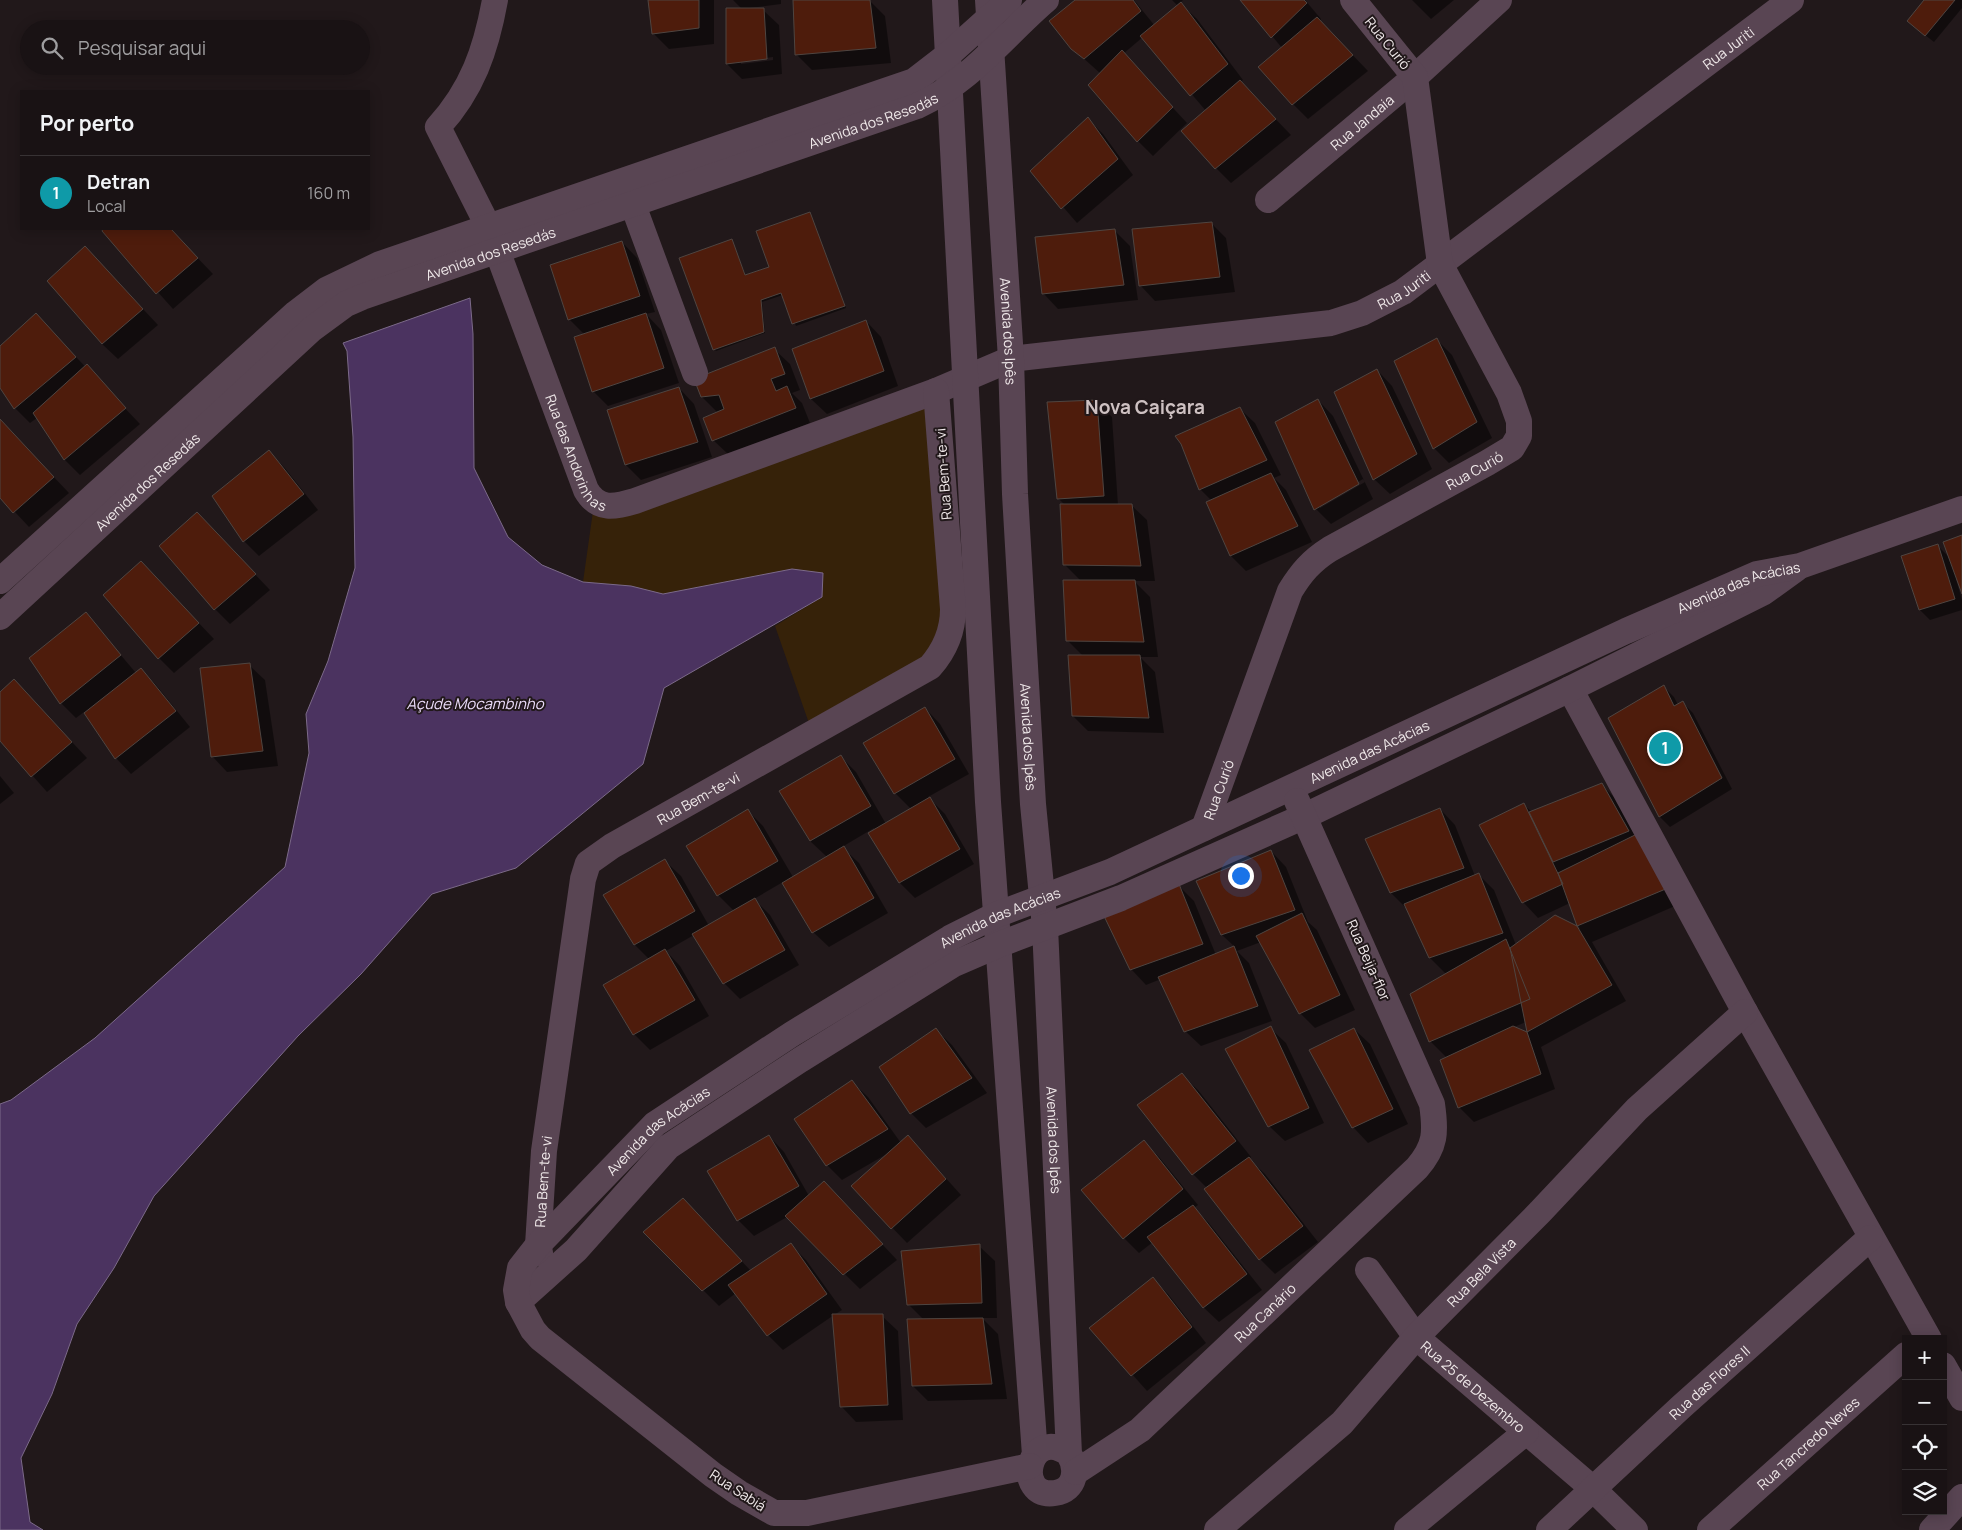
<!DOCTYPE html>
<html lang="pt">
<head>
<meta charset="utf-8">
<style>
	body { margin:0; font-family:Manrope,sans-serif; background:#221b1d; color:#f1f3f6 }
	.controls { position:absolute; right:15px; bottom:15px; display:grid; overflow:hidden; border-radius:0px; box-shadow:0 2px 12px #0003 }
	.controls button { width:45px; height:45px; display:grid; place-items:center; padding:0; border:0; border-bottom:1px solid #373234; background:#191214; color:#f1f3f6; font:25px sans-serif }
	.you { position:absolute; left:1240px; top:875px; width:18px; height:18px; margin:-12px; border:4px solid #fff; border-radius:50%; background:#1a73e8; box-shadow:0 0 0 8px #1a73e833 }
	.badge { display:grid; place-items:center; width:32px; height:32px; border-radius:50%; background:#0ad98b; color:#fff; font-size:16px; font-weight:700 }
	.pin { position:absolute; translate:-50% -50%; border:2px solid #fff; box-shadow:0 1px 5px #0006 }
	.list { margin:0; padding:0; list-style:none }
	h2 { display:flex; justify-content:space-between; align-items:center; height:65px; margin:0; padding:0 20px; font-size:21px }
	h2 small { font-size:16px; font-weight:400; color:#9f9ea0 }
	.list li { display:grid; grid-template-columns:32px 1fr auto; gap:15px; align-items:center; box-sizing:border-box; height:75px; padding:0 20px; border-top:1px solid #373234 }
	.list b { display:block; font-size:19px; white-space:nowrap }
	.list p { margin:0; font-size:16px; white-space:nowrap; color:#9f9ea0 }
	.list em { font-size:16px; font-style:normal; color:#9f9ea0 }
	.icon { flex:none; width:28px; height:28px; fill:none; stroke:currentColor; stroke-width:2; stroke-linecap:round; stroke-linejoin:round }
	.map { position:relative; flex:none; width:1962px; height:1530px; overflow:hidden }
	.search { position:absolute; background:#191214; box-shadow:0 2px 12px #0003; left:20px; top:20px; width:350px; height:55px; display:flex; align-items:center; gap:12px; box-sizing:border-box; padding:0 18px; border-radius:28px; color:#9f9ea0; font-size:19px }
	.panel { position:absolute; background:#191214; box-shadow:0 2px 12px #0003; left:20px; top:90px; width:350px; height:140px; border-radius:0px }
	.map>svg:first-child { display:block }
</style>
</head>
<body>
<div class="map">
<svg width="1962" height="1530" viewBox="0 0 1962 1530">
	<rect width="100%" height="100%" fill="#21181a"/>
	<path fill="#362209" d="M936 392 950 608 926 663 811 729 775 626 822 597 792 569 663 595 631 586 583 582 593 511Z"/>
	<path fill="#4b3360" stroke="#7c6a89" d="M470 298 473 334 474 468 508 537 542 565 583 582 631 586 663 594 792 569 823 573 822 597 664 688 643 764 516 868 432 894 361 974 298 1036 154 1196 114 1268 77 1324 52 1394 21 1458 30 1522 43 1530H0V1104L11 1100 95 1038 285 867 309 753 306 714 328 661 355 568 353 437 347 351 343 343Z"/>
	<path fill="#0007" fill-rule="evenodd" d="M650 0H714V44L669 49 654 34Z
		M733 0H781V4L750 8 763 10 779 25 782 74 742 79 727 64 743 10ZM773 57V60L741 64V61Z
		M806 0 870 1 885 16 891 63 812 70 797 55Z
		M1077 0H1134L1155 26 1178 6 1172 0H1183L1180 3 1197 19 1243 80 1240 82 1291 135 1231 183 1216 168 1206 111 1143 37 1123 54 1187 123 1153 156 1138 141 1101 74 1072 48Z
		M1242 0H1305L1321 19 1320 21 1368 71 1308 119 1293 104 1282 48Z
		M1412 0H1454L1431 19Z
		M1925 0H1962V8L1934 42 1916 28Z
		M1088 119 1103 134 1133 175 1077 223 1032 171Z
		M810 213 846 308 796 326 783 295 762 302 765 333 716 351 714 349 732 241 746 276 771 267Z
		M1211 223 1226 238 1235 292 1155 301 1140 285Z
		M105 229H170L213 274 173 309 103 231Z
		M1115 231 1130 246 1138 300 1058 309 1043 293Z
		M622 242 637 258 655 312 646 314 661 330 679 383 608 406 593 391 584 334 569 319Z
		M100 263 158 325 118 359 102 344Z
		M36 315 140 424 80 475 65 460 37 418 30 423 15 408 0 386V348Z
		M866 321 881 337 898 386 827 414 811 399 794 349Z
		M1436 339 1452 355 1492 438 1449 463 1434 448Z
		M774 349 790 364 800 390 792 393 802 403 810 423 729 455 713 440 718 413 702 397Z
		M1377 370 1392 386 1432 469 1390 494 1374 479Z
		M679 388 694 404 712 457 641 480 626 465 608 411Z
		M1318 400 1333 416 1373 499 1331 524 1316 509ZM1363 479 1365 482 1320 508V505Z
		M1097 402 1112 417 1118 505H1131L1147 520 1155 581H1134L1150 597 1158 657H1140L1155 672 1164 733 1088 731 1073 716 1084 657 1067 640 1081 581 1064 564 1065 505 1058 498Z
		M1239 408 1255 423 1281 475 1274 478 1286 490 1312 542 1246 571 1231 556 1212 501 1200 489 1182 443Z
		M0 420 69 493 29 527 0 496Z
		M269 452 284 467 318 510 259 556 244 541Z
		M212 529 270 590 230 624 215 609Z
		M1962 536V591L1958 579H1956L1962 600V610L1930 620 1920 610 1938 546 1950 558Z
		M156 578 214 639 174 673 159 658Z
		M86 614 136 673 141 669 156 685 190 727 131 774 116 758 84 712 76 718 61 703Z
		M249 665 265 680 278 766 227 772 212 756Z
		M1664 687 1674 697 1678 705 1683 703 1693 713 1732 789 1670 827 1660 817 1609 718Z
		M0 693 29 696 87 758 47 792 0 739Z
		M925 708 940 724 969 774 928 797 945 814 974 864 915 898 900 883 870 834 875 830 874 828 842 847 859 863 888 913 829 947 813 932 783 882 754 899 770 915 799 965 740 999 724 983 694 935 666 951 680 966 709 1016 650 1050 634 1034 649 959 635 945 605 896 665 861 681 876 709 926 734 911 718 895 748 811 763 826 793 877 827 857 810 841 841 757 856 772 886 824 911 809 895 793Z
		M0 776 14 793 0 804Z
		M1602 785 1617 800 1682 903 1592 942 1626 1001 1541 1047 1555 1089 1474 1122 1459 1107 1447 1058 1430 1041 1447 975 1430 958 1407 909 1391 893 1366 840 1440 809 1455 825 1475 876 1478 874 1494 890 1516 945 1555 917 1580 929 1570 903 1538 918 1523 902 1524 805 1532 812ZM1526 1022 1528 1034 1514 1027Z
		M1271 851 1286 867 1308 922 1317 930 1355 1010 1315 1028 1300 1013 1261 942 1237 951 1249 963 1272 1021 1201 1046 1185 1031 1161 979 1146 985 1131 969 1179 886 1194 901 1216 955 1235 947 1222 935 1197 882Z
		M1270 1028 1286 1043 1324 1123 1285 1141 1269 1126Z
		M1354 1029 1370 1044 1408 1124 1368 1143 1353 1127Z
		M936 1030 952 1045 987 1093 926 1128 911 1113Z
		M1182 1075 1198 1090 1251 1157 1249 1159 1265 1174 1318 1242 1275 1274 1260 1259 1207 1188 1193 1174 1139 1105Z
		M852 1082 868 1097 901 1143 908 1136 961 1195 907 1243 852 1186 885 1155 842 1180 827 1165Z
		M769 1136 784 1152 809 1196 839 1198 897 1260 860 1289 787 1217 754 1236 738 1220 709 1171Z
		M1144 1142 1159 1157 1198 1205 1194 1208 1208 1222 1262 1290 1219 1322 1203 1307 1153 1242 1139 1253 1124 1238Z
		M698 1215 751 1271 791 1245 806 1260 842 1310 834 1315 882 1316 898 1331 903 1420 856 1422 841 1406 834 1315 783 1350 768 1335 736 1293 719 1306 645 1232Z
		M979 1246 995 1261 997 1318H982L998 1334 1007 1399 928 1401 913 1386 924 1320 908 1304Z
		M1153 1279 1168 1294 1206 1343 1147 1391 1091 1328Z"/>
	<path fill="#4e1c0c" stroke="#4f4541" d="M648 0H699V28L652 34Z
		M793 0H870L876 48 795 55Z
		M1075 0H1133L1141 11 1084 59 1071 49 1049 21Z
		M1240 0H1304L1307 3 1271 38Z
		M1924 0H1955L1925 36 1907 21Z
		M1181 2 1228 64 1190 96 1140 36Z
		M726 8H764L767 59 726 64Z
		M1317 17 1353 55 1292 105 1258 67Z
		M1122 50 1173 107 1137 142 1088 85Z
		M1240 80 1276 119 1215 169 1181 131Z
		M1088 117 1118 159 1061 209 1030 171Z
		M810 212 845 306 792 324 781 293 761 300 764 332 713 350 679 258 732 239 745 275 769 267 756 231Z
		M1212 222 1220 277 1139 286 1132 229Z
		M103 229H171L198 258 156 294 102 231Z
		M1115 229 1124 285 1042 294 1035 237Z
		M622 241 640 296 568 320 550 265Z
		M85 246 143 309 102 344 47 281Z
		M36 313 76 357 14 409 0 388V346Z
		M646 313 664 368 592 392 574 337Z
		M866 320 884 371 810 399 792 349Z
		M1437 338 1477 422 1433 449 1394 361Z
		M775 347 785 374 771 379 776 391 787 386 796 408 712 441 703 418 724 409 719 395 701 397 694 379Z
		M87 364 126 408 64 460 33 413Z
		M1377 369 1417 454 1373 480 1334 392Z
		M679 387 698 442 625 465 607 410Z
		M1318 399 1359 484 1314 510 1275 422Z
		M1097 400 1104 496 1057 499 1047 402Z
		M1240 407 1267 460 1199 490 1181 444 1175 436Z
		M0 419 54 477 13 513 0 498Z
		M269 450 304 494 243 542 212 496Z
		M1271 473 1298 526 1230 556 1206 502Z
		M1060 504H1132L1141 566 1063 565Z
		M197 512 256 574 214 610 159 546Z
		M1962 535V594L1943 542Z
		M1938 544 1955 599 1919 610 1901 556Z
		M141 561 199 623 158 659 103 595Z
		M1063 580H1135L1144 642 1066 641Z
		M86 612 121 655 60 704 29 658Z
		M1068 655H1140L1149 718 1072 716Z
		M250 663 263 751 211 757 200 668Z
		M141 668 176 711 115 759 84 713Z
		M14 679 72 742 31 777 0 741V692Z
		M1664 685 1674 706 1683 701 1722 778 1659 817 1608 718Z
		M925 707 955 759 894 794 863 743Z
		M841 755 871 806 810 841 779 791Z
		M1602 783 1629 831 1553 862 1529 812Z
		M930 797 960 849 899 883 868 833Z
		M1524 803 1563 884 1522 903 1479 825Z
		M1440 808 1464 868 1390 893 1365 839Z
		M748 809 778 861 717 896 686 846Z
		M1637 834 1668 888 1577 926 1558 873Z
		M844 846 874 898 812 933 782 883Z
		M1271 850 1295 910 1221 935 1196 881Z
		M665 859 695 911 634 945 603 895Z
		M1479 873 1503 933 1429 958 1404 904Z
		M1179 884 1203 944 1130 970 1104 916Z
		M755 898 785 950 723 984 692 934Z
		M1302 913 1340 995 1299 1014 1256 936Z
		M1555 915 1577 926 1612 985 1527 1032 1510 948Z
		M1506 939 1530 999 1429 1042 1410 994Z
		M1234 946 1258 1006 1184 1032 1158 977Z
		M665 949 695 1000 633 1035 603 985Z
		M1271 1026 1309 1108 1268 1127 1225 1049Z
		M1513 1026 1527 1032 1541 1074 1458 1108 1440 1060Z
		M936 1028 972 1078 910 1114 879 1067Z
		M1354 1028 1393 1109 1352 1128 1309 1050Z
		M1182 1073 1236 1141 1192 1175 1137 1105Z
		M852 1080 888 1129 826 1166 794 1119Z
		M769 1135 799 1186 737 1221 707 1171Z
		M908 1135 946 1179 891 1229 851 1186Z
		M1144 1140 1183 1189 1123 1239 1081 1190Z
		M1249 1157 1303 1226 1259 1260 1204 1189Z
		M824 1181 883 1244 843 1275 785 1216Z
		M683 1198 742 1261 702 1291 643 1232Z
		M1193 1205 1247 1274 1203 1308 1147 1237Z
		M791 1243 827 1294 767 1336 728 1285Z
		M980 1244 982 1303 907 1305 901 1251Z
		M1153 1277 1192 1327 1131 1376 1089 1328Z
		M832 1314H883L888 1405 840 1407Z
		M983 1318 992 1384 912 1386 907 1319Z"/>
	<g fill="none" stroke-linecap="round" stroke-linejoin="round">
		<g stroke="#594553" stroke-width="26">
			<path id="s1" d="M495 0C486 50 472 90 438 127L488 226 586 490C598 511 615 507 635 501L936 391 1011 359 1331 323 1362 313 1403 292 1791 0"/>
			<path d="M945 0 988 802 1035 1455"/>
			<path id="s2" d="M988 0 1011 359 1015 494 1033 804 1045 927 1069 1454C1078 1469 1076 1490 1055 1493 1013 1499 1028 1424 1069 1454"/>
			<path d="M626 186 695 373"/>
			<path id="s3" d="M1268 200 1415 77 1499 0"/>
			<path d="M0 581 296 313 326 290 380 264 914 81 949 54 1009 0"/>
			<path id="s4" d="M0 617 312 329 346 304 362 297 917 106C969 83 1004 36 1046 0"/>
			<path d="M1570 689 1745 1012 1929 1339"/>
			<path id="s5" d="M1204 828 1290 591C1301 573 1311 561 1330 549L1487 463 1512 448 1519 436V421L1509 393 1440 264 1415 77 1353 0"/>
			<path id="s6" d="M540 1253 538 1245 544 1151 583 879 588 863 612 846 930 667C945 650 953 631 953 609L936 391"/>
			<path id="s7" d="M1368 1270 1416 1337 1592 1488 1635 1530"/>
			<path d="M518 1302 576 1250 668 1147 800 1060 954 964 998 945 1121 898 1305 816 1570 689 1764 592 1796 569"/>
			<path d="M1943 1365 1962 1398"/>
			<path id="s8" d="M1030 1466 807 1513H774L739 1493 713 1475 540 1338 533 1330 518 1302 516 1290 520 1268 538 1245 655 1124 792 1034 950 938 996 915 1110 872 1626 631 1757 574 1800 566 1962 509"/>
			<path id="s9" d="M1076 1472 1140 1430 1417 1168C1436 1146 1436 1132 1432 1104L1297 801"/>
			<path id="s10" d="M1217 1530 1342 1423 1416 1337 1540 1212 1637 1109 1745 1012"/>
			<path d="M1407 1530 1526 1432"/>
			<path id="s11" d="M1549 1530 1681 1407 1870 1238"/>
			<path id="s12" d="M1710 1530 1906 1355"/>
			<path d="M1932 1530 1962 1497"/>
		</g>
	</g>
	<g text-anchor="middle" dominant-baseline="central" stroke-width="4" stroke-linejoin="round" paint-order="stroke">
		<g font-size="14" fill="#f0e9ea" stroke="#21181a">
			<text transform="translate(1388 43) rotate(51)">Rua Curió</text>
			<text stroke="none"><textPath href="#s1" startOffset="1799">Rua Juriti</textPath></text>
			<text stroke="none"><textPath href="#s4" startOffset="1025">Avenida dos Resedás</textPath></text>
			<text stroke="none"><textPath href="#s3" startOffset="122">Rua Jandaia</textPath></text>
			<text stroke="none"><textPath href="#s4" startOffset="620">Avenida dos Resedás</textPath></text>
			<text stroke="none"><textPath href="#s1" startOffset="1394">Rua Juriti</textPath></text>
			<text stroke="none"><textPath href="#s2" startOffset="332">Avenida dos Ipês</textPath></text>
			<text stroke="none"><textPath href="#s1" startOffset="496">Rua das Andorinhas</textPath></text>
			<text stroke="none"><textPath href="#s5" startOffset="475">Rua Curió</textPath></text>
			<text transform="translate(943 474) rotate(-94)">Rua Bem-te-vi</text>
			<text stroke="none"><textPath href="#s4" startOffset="200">Avenida dos Resedás</textPath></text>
			<text stroke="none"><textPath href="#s8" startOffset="2041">Avenida das Acácias</textPath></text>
			<text stroke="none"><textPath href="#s2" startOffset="738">Avenida dos Ipês</textPath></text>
			<text stroke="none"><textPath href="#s8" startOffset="1636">Avenida das Acácias</textPath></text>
			<text stroke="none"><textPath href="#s5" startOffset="41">Rua Curió</textPath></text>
			<text stroke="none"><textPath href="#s6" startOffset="522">Rua Bem-te-vi</textPath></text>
			<text stroke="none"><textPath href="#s8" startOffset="1231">Avenida das Acácias</textPath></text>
			<text transform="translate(1369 960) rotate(66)">Rua Beija-flor</text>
			<text stroke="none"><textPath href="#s8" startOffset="826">Avenida das Acácias</textPath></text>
			<text stroke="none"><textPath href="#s2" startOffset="1142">Avenida dos Ipês</textPath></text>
			<text stroke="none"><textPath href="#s6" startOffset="72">Rua Bem-te-vi</textPath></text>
			<text stroke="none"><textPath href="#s10" startOffset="370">Rua Bela Vista</textPath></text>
			<text stroke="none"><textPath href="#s9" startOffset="248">Rua Canário</textPath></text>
			<text stroke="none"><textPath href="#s11" startOffset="218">Rua das Flores II</textPath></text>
			<text stroke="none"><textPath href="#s7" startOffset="158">Rua 25 de Dezembro</textPath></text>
			<text stroke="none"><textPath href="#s12" startOffset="131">Rua Tancredo Neves</textPath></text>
			<text transform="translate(738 1490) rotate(33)">Rua Sabiá</text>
		</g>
		<g font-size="15" font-style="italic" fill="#eadbf9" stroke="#21181a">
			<text x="475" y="703">Açude Mocambinho</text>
		</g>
		<g font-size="19" font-weight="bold" fill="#cec1c2" stroke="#21181a">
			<text x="1145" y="407">Nova Caiçara</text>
		</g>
	</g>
</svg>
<div class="controls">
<button>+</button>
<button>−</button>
<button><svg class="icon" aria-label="locate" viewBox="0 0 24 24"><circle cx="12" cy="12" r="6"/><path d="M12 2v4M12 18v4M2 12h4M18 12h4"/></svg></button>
<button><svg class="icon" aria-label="layers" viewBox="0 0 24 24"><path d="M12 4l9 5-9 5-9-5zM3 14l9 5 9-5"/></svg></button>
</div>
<div class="you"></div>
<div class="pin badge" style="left:1665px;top:748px;background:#0f9aa8">1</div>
<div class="search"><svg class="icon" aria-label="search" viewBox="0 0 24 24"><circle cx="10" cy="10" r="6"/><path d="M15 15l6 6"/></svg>Pesquisar aqui</div>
<section class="panel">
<h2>Por perto<small></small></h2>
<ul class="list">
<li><span class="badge" style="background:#0f9aa8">1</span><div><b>Detran</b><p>Local</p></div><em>160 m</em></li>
</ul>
</section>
</div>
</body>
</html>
